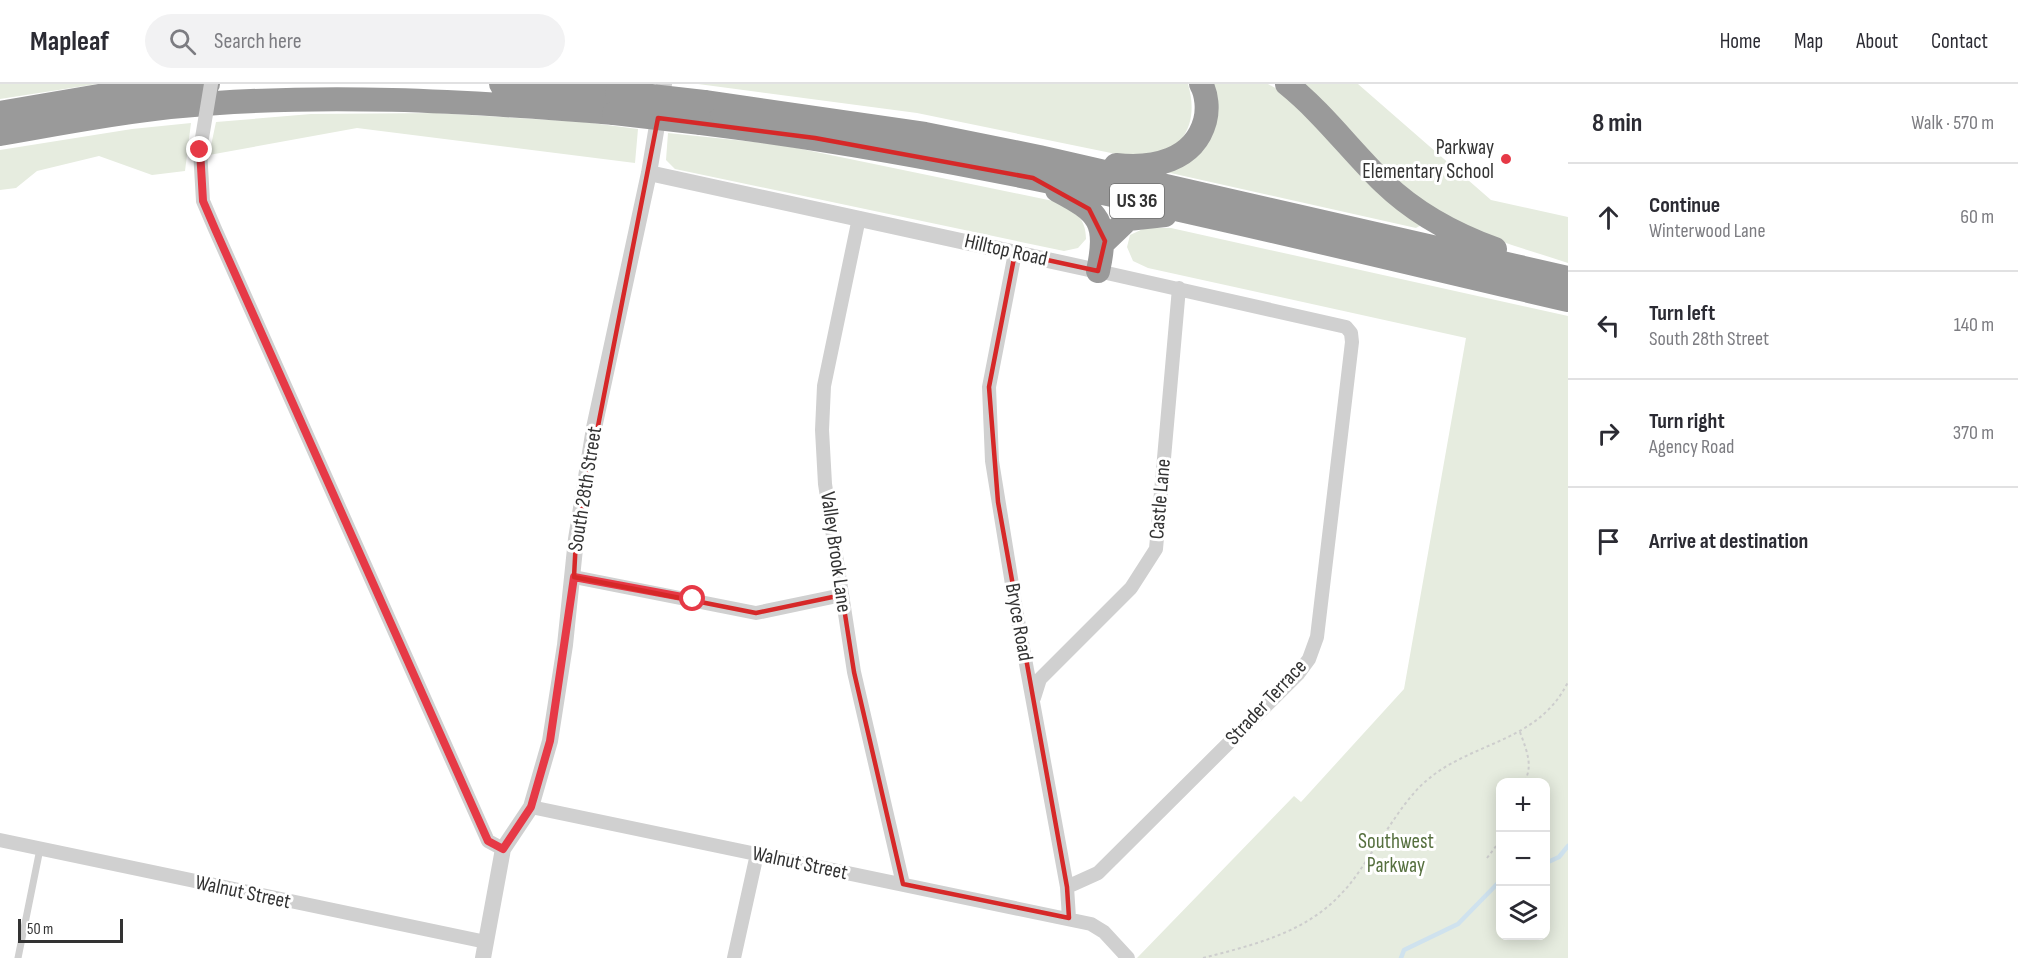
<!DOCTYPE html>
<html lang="en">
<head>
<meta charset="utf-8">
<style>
	body { margin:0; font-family:"Sofia Sans Condensed",sans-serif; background:#f2f2f3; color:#2b2b33 }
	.controls { position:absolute; right:18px; bottom:18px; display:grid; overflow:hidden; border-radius:12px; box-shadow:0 3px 15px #0003 }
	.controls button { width:54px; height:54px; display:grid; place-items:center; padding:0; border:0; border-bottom:2px solid #e1e1e2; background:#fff; color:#2b2b33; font:30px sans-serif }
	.scale { position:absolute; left:18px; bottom:15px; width:105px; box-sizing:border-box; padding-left:6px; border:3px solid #333; border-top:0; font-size:16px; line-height:21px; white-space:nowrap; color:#333; -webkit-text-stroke:4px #fff; paint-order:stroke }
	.stop { position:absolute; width:18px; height:18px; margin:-14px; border:4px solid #e63946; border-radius:50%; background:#fff }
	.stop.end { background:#e63946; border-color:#fff; box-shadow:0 2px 6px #0008 }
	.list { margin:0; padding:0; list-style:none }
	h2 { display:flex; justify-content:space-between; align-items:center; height:78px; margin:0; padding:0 24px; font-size:26px }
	h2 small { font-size:20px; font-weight:400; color:#7c7c81 }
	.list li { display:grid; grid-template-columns:39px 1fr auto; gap:18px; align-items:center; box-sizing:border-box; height:108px; padding:0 24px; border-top:2px solid #e1e1e2 }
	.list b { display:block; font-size:22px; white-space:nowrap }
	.list p { margin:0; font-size:20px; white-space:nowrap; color:#7c7c81 }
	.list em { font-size:20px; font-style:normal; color:#7c7c81 }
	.icon { flex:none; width:33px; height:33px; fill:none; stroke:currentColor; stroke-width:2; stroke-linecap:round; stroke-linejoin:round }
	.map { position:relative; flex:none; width:1568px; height:874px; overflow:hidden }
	header { display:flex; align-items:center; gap:36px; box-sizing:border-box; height:84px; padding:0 30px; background:#fff; border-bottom:2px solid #e1e1e2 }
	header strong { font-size:28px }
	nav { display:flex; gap:33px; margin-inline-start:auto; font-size:21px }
	.search { width:420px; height:54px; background:#f2f2f3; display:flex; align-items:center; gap:15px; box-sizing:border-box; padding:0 21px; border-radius:33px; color:#7c7c81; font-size:22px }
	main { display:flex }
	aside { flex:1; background:#fff }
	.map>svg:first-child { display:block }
</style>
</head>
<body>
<header>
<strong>Mapleaf</strong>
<div class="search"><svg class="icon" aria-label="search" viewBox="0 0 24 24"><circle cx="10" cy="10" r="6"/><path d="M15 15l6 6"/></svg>Search here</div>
<nav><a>Home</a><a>Map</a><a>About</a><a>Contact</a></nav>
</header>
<main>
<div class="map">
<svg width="1568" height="874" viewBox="0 0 1568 874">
	<rect width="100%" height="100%" fill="#fff"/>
	<path fill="#e6ecdf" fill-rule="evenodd" d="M0 0H97L0 15Z
		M698 0H1188C1198 33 1188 65 1150 73 1140 75 1126 71 1116 70L917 29Z
		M1211 0H1268L1293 14 1423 140 1416 144 1166 88 1183 80Z
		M1303 0H1358L1491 116 1568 133V179C1524 164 1475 153 1436 126 1386 92 1346 43 1303 0Z
		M436 29 584 38 638 45 635 79 357 44 209 71 216 38 311 30Z
		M191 39 185 87 152 91 99 72 37 87 16 104 0 106V66L132 45Z
		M668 49 782 61 1058 118C1075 127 1086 134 1086 155L1078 164 1064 167 675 85 666 76Z
		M1145 144H1171L1568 232V874H1137L1294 712 1301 718 1404 605 1466 254 1148 184 1133 177 1127 163 1130 151ZM1500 698H1546V852H1500Z"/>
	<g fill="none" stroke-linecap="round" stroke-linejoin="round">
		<path stroke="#cfe2ee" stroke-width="4.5" d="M1546 779 1559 773 1568 762
			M1401 874 1404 866 1458 840 1500 797"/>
		<path stroke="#cdcdcd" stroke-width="2" stroke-dasharray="3 3" stroke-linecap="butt" d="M1520 648C1526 665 1534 682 1524 698
			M1487 774 1500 757
			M1203 874C1253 861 1305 849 1341 810 1355 796 1365 778 1376 762 1391 741 1406 714 1426 697 1472 657 1538 659 1568 598"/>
		<path stroke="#d0d0d0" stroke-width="7" d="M18 874 40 765"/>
		<path stroke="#d0d0d0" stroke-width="14" d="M200 66 203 117 215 145 488 757 503 765
			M859 134 824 302 822 346 825 400 854 588 903 800
			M1015 169 989 303 992 377 1017 531 1067 803 1069 834
			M574 493 756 529 842 511
			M1034 614 1040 595 1131 504 1156 465 1179 204
			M531 723 1091 840 1104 848 1128 874
			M0 756 486 858
			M1067 803 1098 789 1298 590 1309 575 1317 553 1352 258 1351 249 1346 243 1098 187
			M734 874 757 770"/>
		<path stroke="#d0d0d0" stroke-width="16" d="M649 89 1098 187
			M483 874 503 765 531 723 550 657 565 561 576 455 594 344 649 89 664 0"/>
		<path stroke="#9a9a9a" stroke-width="24" d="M501 0 617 8
			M1287 0C1323 29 1351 67 1384 99 1416 130 1454 150 1495 165
			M704 18 925 50 1039 73 1568 194
			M0 29 105 11 208 0
			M701 39C994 75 1281 150 1568 216
			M0 50C57 40 113 29 170 23 318 8 466 17 614 29
			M1116 81C1153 85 1194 77 1205 37 1208 26 1207 10 1201 0
			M1057 106C1099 128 1109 138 1098 187
			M1105 157 1128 135 1165 131"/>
		<path stroke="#d0d0d0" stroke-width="14" d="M200 66 211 0"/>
		<path stroke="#9a9a9a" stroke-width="24" d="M617 8 704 18
			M614 29 701 39"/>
	</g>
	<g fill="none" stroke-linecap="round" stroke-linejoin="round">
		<path stroke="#e63946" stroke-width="8" d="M200 66 203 117 215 145 488 757 503 765 531 723 550 657 574 493 693 515"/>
	</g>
	<path fill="none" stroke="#d62828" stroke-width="4.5" stroke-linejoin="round" d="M658 34 815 54 1033 94 1089 125 1105 157 1098 187 1015 169 989 303 998 418 1067 803 1069 834 903 800 854 588 842 511 756 529 574 493 576 455Z"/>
	<circle fill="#e63946" stroke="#fff" stroke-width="2" cx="1506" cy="75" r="6"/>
	<g text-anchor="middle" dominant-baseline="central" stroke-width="6" stroke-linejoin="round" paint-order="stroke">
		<rect fill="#fff" stroke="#707070" stroke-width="1.5" x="1110" y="100" width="54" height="34" rx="4.5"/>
		<g font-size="20" font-weight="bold" fill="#333">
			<text x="1137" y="117">US 36</text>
		</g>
		<g font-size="21" fill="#333" stroke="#fff" text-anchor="end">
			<text x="1494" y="63">Parkway<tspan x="1494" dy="24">Elementary School</tspan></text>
		</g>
		<g font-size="21" fill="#333" stroke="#fff">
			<text transform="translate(1006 166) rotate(13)">Hilltop Road</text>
			<text transform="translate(585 405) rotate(-81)">South 28th Street</text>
			<text transform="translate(1160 415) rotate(-85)">Castle Lane</text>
			<text transform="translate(836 468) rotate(82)">Valley Brook Lane</text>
			<text transform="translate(1019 538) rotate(80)">Bryce Road</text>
			<text transform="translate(1266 618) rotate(-47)">Strader Terrace</text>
			<text transform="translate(800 779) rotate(12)">Walnut Street</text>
			<text transform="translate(243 808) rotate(12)">Walnut Street</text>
		</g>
		<g font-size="21" fill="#56703f" stroke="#fff">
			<text x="1396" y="757">Southwest<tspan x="1396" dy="24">Parkway</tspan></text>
		</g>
	</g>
</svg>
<div class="controls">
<button>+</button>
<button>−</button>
<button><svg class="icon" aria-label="layers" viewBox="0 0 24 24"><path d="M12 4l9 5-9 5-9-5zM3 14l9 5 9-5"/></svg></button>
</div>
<div class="scale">50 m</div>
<div class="stop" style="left:693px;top:515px"></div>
<div class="stop end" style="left:200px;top:66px"></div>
</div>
<aside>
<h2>8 min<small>Walk · 570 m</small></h2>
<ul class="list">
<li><svg class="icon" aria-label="ahead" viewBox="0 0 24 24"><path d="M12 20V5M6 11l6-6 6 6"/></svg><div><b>Continue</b><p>Winterwood Lane</p></div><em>60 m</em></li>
<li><svg class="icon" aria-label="left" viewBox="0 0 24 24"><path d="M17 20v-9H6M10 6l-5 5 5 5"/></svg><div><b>Turn left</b><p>South 28th Street</p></div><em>140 m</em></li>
<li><svg class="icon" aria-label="right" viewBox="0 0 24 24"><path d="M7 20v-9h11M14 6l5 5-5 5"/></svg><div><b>Turn right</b><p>Agency Road</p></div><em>370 m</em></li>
<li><svg class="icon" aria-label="arrive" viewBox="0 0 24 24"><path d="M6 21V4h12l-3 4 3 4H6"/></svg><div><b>Arrive at destination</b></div></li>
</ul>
</aside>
</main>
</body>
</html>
